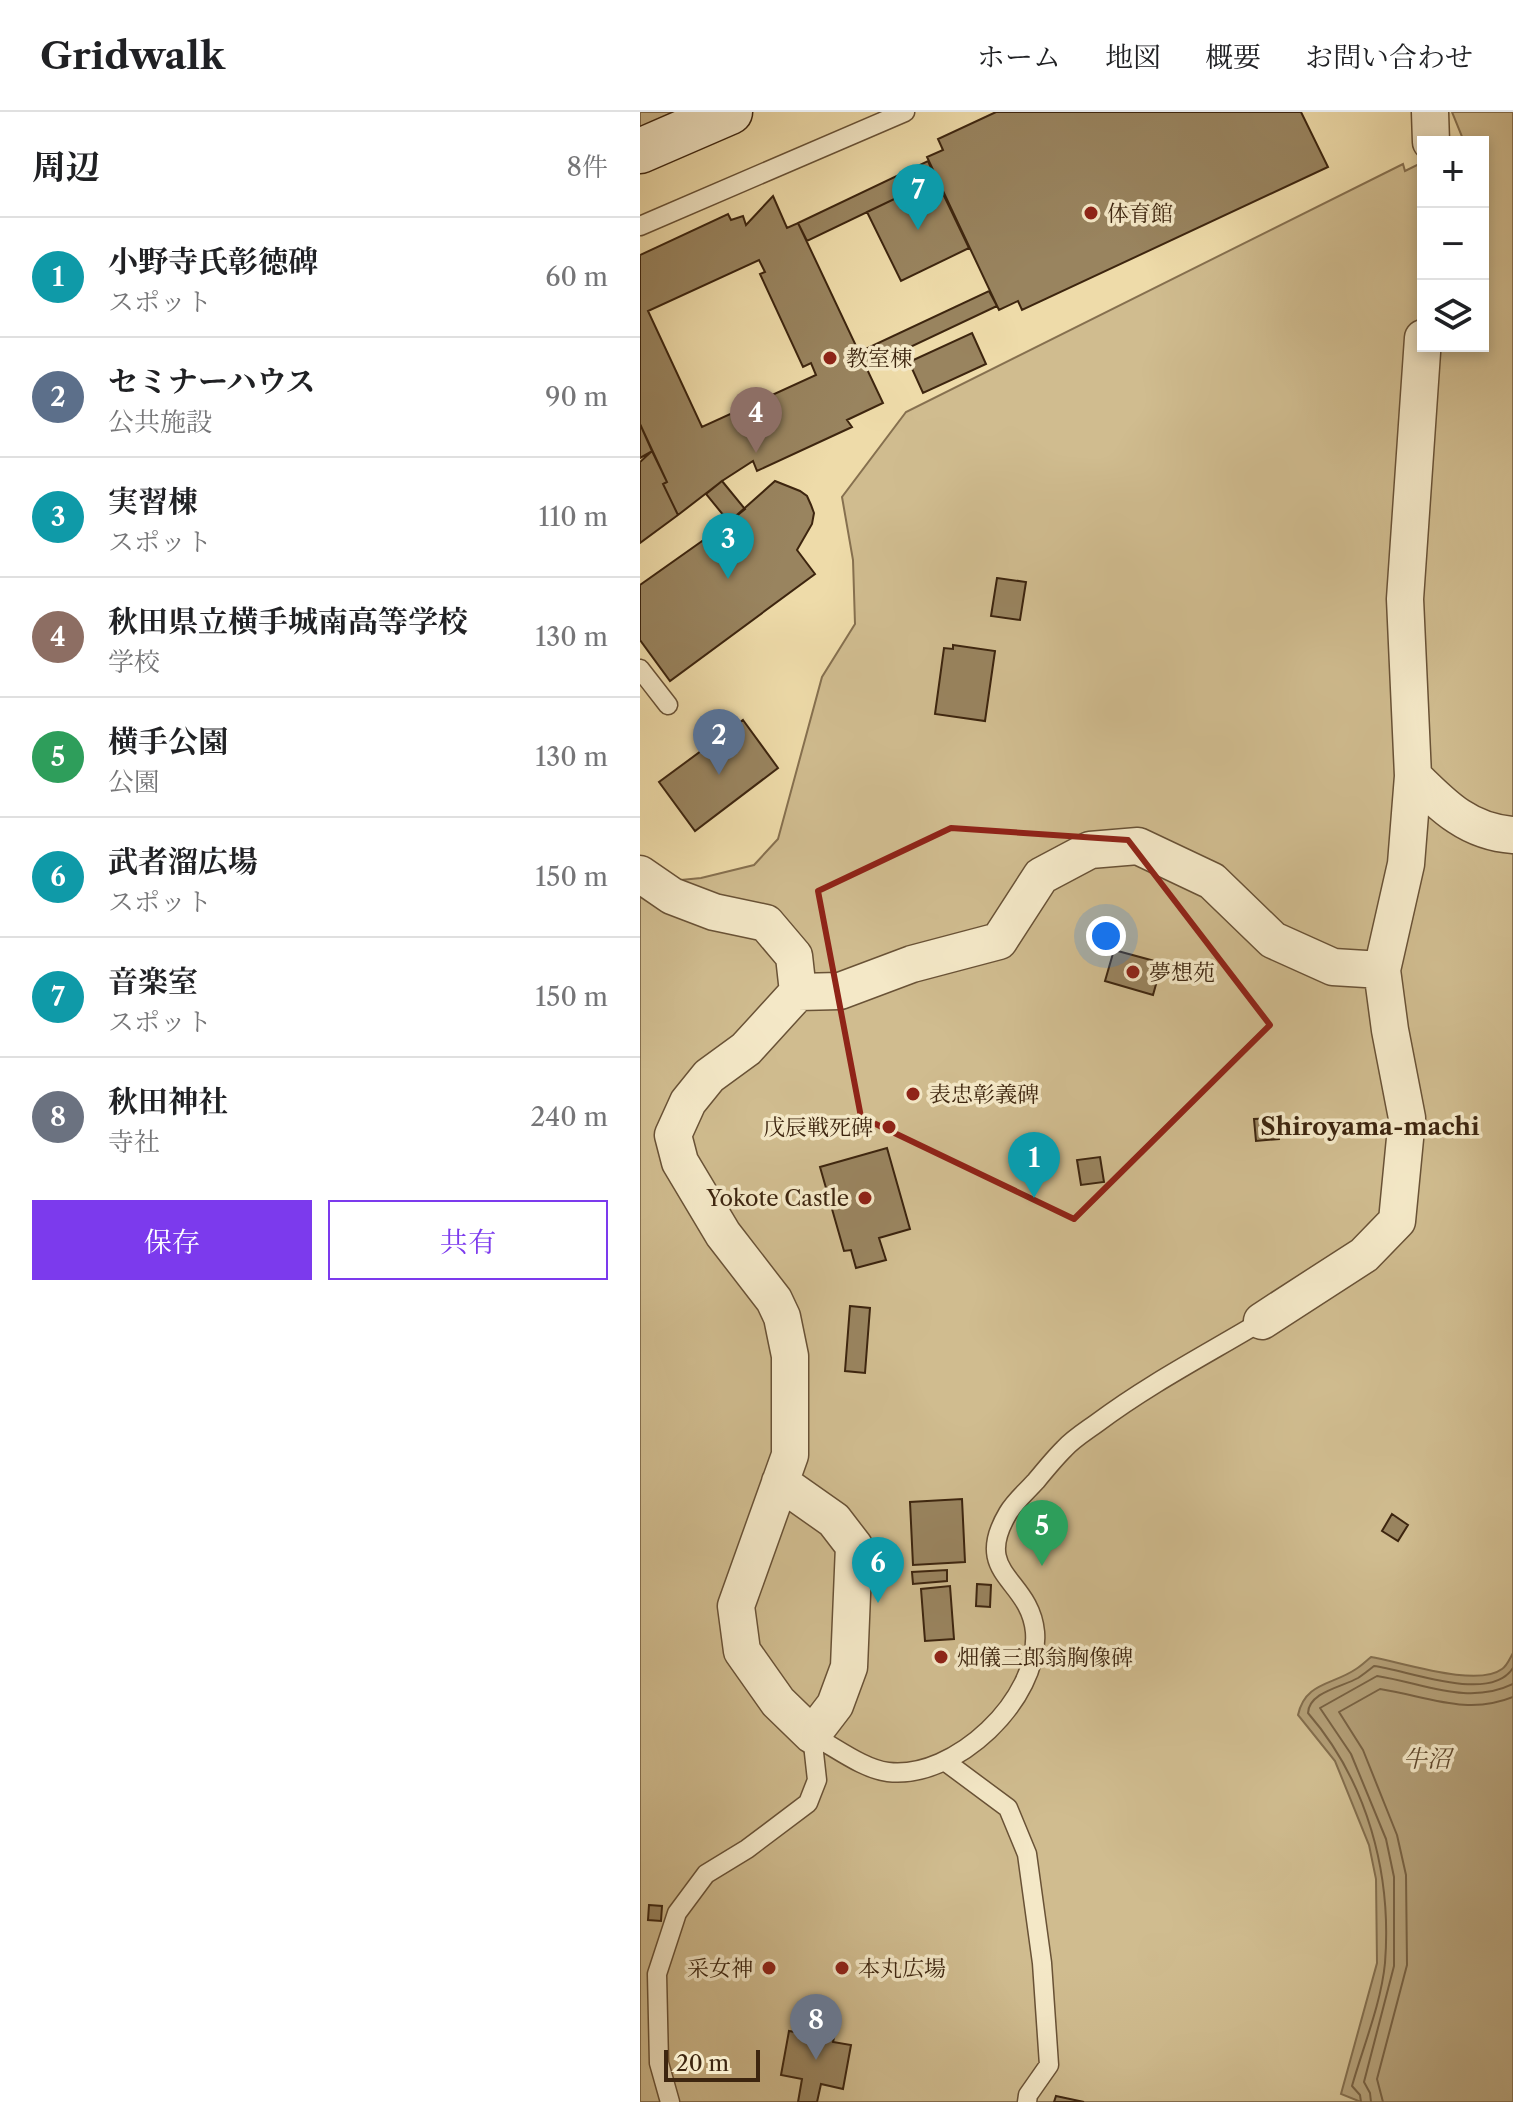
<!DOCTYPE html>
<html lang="ja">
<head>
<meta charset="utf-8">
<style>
	body { margin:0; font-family:"Libre Caslon Text","Noto Serif JP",serif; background:#f6f6f6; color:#202124 }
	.controls { position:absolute; right:24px; top:24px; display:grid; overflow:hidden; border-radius:0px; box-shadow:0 4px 12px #0003 }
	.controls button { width:72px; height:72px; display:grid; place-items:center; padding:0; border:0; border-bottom:2px solid #e0e0e0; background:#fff; color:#202124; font:40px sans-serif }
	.scale { position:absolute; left:24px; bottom:20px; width:96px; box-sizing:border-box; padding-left:8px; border:4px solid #3d250f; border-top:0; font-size:22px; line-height:28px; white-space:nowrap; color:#3d250f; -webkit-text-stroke:6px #f4e8c7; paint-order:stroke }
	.you { position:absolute; left:466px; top:824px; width:28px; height:28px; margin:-20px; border:6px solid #fff; border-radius:50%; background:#1a73e8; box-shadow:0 0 0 12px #1a73e833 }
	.badge { display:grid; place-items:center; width:52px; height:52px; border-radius:50%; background:#7c3aed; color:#fff; font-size:26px; font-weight:700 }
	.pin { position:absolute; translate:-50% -66px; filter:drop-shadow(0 2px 4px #0008) }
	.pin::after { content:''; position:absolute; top:42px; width:28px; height:24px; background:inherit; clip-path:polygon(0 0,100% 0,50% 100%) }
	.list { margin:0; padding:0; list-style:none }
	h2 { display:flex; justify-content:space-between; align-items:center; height:104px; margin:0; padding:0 32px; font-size:34px }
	h2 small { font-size:26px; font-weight:400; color:#757577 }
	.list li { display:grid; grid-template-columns:52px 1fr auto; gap:24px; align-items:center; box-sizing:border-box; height:120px; padding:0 32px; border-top:2px solid #e0e0e0 }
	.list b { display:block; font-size:30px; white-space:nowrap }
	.list p { margin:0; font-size:26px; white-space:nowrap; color:#757577 }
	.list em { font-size:26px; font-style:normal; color:#757577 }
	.actions { display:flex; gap:16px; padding:24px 32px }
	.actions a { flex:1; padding:18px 0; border:2px solid #7c3aed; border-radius:0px; text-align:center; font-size:28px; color:#7c3aed }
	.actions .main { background:#7c3aed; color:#fff }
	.icon { flex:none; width:44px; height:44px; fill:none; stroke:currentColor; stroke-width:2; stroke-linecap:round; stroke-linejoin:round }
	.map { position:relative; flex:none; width:873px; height:1990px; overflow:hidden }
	header { display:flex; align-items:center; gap:48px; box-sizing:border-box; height:112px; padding:0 40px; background:#fff; border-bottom:2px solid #e0e0e0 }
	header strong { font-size:38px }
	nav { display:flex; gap:44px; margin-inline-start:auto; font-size:28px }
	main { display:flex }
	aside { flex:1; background:#fff }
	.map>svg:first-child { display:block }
</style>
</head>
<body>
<header>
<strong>Gridwalk</strong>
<nav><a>ホーム</a><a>地図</a><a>概要</a><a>お問い合わせ</a></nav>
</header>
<main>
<aside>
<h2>周辺<small>8件</small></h2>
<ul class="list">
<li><span class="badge" style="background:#0f9aa8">1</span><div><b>小野寺氏彰徳碑</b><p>スポット</p></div><em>60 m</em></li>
<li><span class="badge" style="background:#5c6f8a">2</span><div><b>セミナーハウス</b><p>公共施設</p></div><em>90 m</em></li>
<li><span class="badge" style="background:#0f9aa8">3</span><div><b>実習棟</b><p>スポット</p></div><em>110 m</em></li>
<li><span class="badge" style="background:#8d6e63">4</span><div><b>秋田県立横手城南高等学校</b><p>学校</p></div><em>130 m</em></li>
<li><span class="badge" style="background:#2e9e5b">5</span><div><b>横手公園</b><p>公園</p></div><em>130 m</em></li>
<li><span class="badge" style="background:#0f9aa8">6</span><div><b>武者溜広場</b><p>スポット</p></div><em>150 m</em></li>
<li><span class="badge" style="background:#0f9aa8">7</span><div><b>音楽室</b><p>スポット</p></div><em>150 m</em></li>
<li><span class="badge" style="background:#6b7280">8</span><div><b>秋田神社</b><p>寺社</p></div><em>240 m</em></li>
</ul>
<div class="actions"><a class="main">保存</a><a>共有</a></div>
</aside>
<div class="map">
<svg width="873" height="1990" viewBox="0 0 873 1990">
	<rect width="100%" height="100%" fill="#eedba9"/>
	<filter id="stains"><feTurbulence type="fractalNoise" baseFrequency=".0025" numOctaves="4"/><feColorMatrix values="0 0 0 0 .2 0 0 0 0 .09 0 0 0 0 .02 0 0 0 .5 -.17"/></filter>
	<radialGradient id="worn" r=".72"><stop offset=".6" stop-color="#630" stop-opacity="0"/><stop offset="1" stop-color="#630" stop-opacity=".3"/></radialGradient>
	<path fill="#d0bc8f" stroke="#86704f" stroke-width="2" d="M0 0H41L3 17 0 15Z
		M812 0H873V1990H0V772L61 766 114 753 138 727 182 565 215 512 213 448 202 385 266 300 763 52 765 59 783 50V234H843V30H818L823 27Z"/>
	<path fill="#b29d75" stroke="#836d4c" stroke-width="2" d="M873 1541V1990H721L701 1982 737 1851 736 1767 729 1733 695 1649 658 1603C665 1570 693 1573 716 1557 721 1554 726 1549 731 1545 761 1550 837 1576 862 1557 867 1554 870 1546 873 1541Z"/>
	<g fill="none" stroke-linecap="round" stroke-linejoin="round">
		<path stroke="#786142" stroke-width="2" d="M721 1990 720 1983 712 1974C723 1935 741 1892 745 1851 752 1761 727 1669 668 1601 669 1580 702 1575 718 1566 724 1562 729 1558 734 1554 768 1558 850 1592 873 1556
			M731 1990 730 1981 724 1970 754 1854V1765L746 1727 711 1642 680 1596 737 1564C783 1571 828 1594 873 1572
			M743 1990 737 1967 767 1853 766 1763 757 1723 723 1638 699 1600 740 1577C786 1584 827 1604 873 1585"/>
	</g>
	<path fill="#99845f" stroke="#3d250f" stroke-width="2" fill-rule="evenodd" d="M356 0H661L688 55 382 198 378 189 359 198 287 45 303 38 298 27Z
		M288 49 296 67 167 129 158 111Z
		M296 67 329 136 261 169 227 100Z
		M133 84 147 116 158 111 243 291 207 308 212 315 117 359 113 349 82 369 38 403 23 372 27 370 0 312V143L88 102 91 108 103 104 106 113ZM119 148 125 160 120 162 163 255 171 251 176 263 62 315 8 199Z
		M349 179 357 194 226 256 219 240Z
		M332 221 346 252 283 281 269 250Z
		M0 312 12 339 0 346Z
		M12 339 27 370 23 372 38 403 0 431V350Z
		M82 369 105 397 89 410 66 382Z
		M135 369 160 379 167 384 171 393 174 401 172 412 157 438 175 462 30 569 0 528V473L89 410Z
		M357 466 386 470 380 508 351 504Z
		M313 533 355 539 345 609 295 602 304 536 313 537Z
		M103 608 138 656 55 719 19 670Z
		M474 838 522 851 513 883 465 869Z
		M638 1006 639 1027 616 1029 614 1007Z
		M247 1036 270 1117 239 1126 246 1148 216 1156 211 1138 204 1139 180 1055Z
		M460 1045 464 1070 441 1073 437 1048Z
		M210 1194 230 1196 225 1261 205 1259Z
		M322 1387 325 1450 273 1453 270 1390Z
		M752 1402 768 1413 758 1429 742 1419Z
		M307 1458V1469L273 1472 272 1460Z
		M337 1472 351 1473 350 1495 336 1494Z
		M310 1474 314 1527 285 1529 281 1477Z
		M9 1793 22 1794 21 1809 8 1808Z
		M168 1912 196 1917 193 1930 211 1933 203 1977 181 1972 177 1990H158L162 1967 141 1963 149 1919 166 1922Z
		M416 1984 444 1990H414Z"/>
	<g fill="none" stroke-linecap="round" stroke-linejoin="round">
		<g stroke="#695236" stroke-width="21">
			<path id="lane" d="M0 114 265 0
				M0 557 28 593
				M172 1623C195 1635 223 1657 248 1660 315 1668 400 1587 395 1520 390 1466 331 1463 368 1401 375 1389 387 1379 396 1369 405 1358 414 1347 424 1337 433 1327 446 1319 457 1311 509 1272 567 1242 622 1209
				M306 1650 368 1696 387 1742 402 1851 409 1953 388 1983 387 1990
				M30 1990 19 1951 17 1862 37 1801 66 1762 107 1737 168 1691 177 1668 172 1623"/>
		</g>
		<g stroke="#695236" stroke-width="39">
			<path id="street" d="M790 0 791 30
				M773 664C803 694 828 720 873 723
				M0 762 32 784 74 800 126 811 154 844 158 880
				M622 1209 724 1143 757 1109 767 1006 750 918 742 858 766 752 773 664 765 487 783 226
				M140 1370 194 1408 214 1434 209 1555 195 1593 172 1623 138 1590 102 1539 96 1494 150 1343V1244L142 1205 134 1188 83 1122 40 1050 33 1023 48 990 69 964 106 937 158 880 200 879 272 852 359 829 401 764 450 738 498 734 572 769 633 828 693 855 742 858"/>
		</g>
		<g stroke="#3d250f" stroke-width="47">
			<path id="secondary" d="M0 39 90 0"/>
		</g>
		<use href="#lane" stroke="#f4e8c7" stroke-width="18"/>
		<use href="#street" stroke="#f4e8c7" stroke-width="36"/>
		<use href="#secondary" stroke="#f4e8c7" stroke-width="44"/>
	</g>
	<path fill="none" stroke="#8f2418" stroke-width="6" stroke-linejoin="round" d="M311 716 488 728 630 913 434 1107 221 1005 178 779Z"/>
	<g fill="#8f2418" stroke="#f4e8c7" stroke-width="3">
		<circle cx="451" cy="101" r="8"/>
		<circle cx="190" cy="246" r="8"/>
		<circle cx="493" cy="860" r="8"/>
		<circle cx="273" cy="982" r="8"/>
		<circle cx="249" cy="1015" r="8"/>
		<circle cx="225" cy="1086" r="8"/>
		<circle cx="301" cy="1545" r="8"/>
		<circle cx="129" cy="1856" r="8"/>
		<circle cx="202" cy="1856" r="8"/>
	</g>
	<g text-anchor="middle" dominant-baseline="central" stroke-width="7" stroke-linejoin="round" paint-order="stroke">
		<g font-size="22" fill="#3d250f" stroke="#f4e8c7" text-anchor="start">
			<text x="467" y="101">体育館</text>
			<text x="206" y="246">教室棟</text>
			<text x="509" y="860">夢想苑</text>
			<text x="289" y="982">表忠彰義碑</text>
			<text x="233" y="1015" text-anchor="end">戊辰戦死碑</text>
			<text x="209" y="1086" text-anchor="end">Yokote Castle</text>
			<text x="317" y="1545">畑儀三郎翁胸像碑</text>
			<text x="113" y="1856" text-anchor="end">采女神</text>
			<text x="218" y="1856">本丸広場</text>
		</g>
		<g font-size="24" font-weight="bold" fill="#3d250f" stroke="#f4e8c7">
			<text x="730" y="1014">Shiroyama-machi</text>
		</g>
		<g font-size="24" font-style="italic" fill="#60492e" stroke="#f4e8c7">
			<text x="787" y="1646">牛沼</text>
		</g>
	</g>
	<rect width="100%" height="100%" filter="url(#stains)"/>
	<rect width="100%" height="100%" fill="url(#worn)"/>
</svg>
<div class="controls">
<button>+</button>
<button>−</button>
<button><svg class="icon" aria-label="layers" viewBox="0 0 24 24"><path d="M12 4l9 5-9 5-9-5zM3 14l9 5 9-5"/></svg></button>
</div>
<div class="scale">20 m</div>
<div class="you"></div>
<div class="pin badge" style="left:394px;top:1086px;background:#0f9aa8">1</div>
<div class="pin badge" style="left:79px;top:663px;background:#5c6f8a">2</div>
<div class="pin badge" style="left:88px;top:467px;background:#0f9aa8">3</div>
<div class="pin badge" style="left:116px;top:341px;background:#8d6e63">4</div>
<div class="pin badge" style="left:402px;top:1454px;background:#2e9e5b">5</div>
<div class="pin badge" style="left:238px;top:1491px;background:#0f9aa8">6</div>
<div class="pin badge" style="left:278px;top:118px;background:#0f9aa8">7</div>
<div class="pin badge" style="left:176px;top:1948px;background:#6b7280">8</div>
</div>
</main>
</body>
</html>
